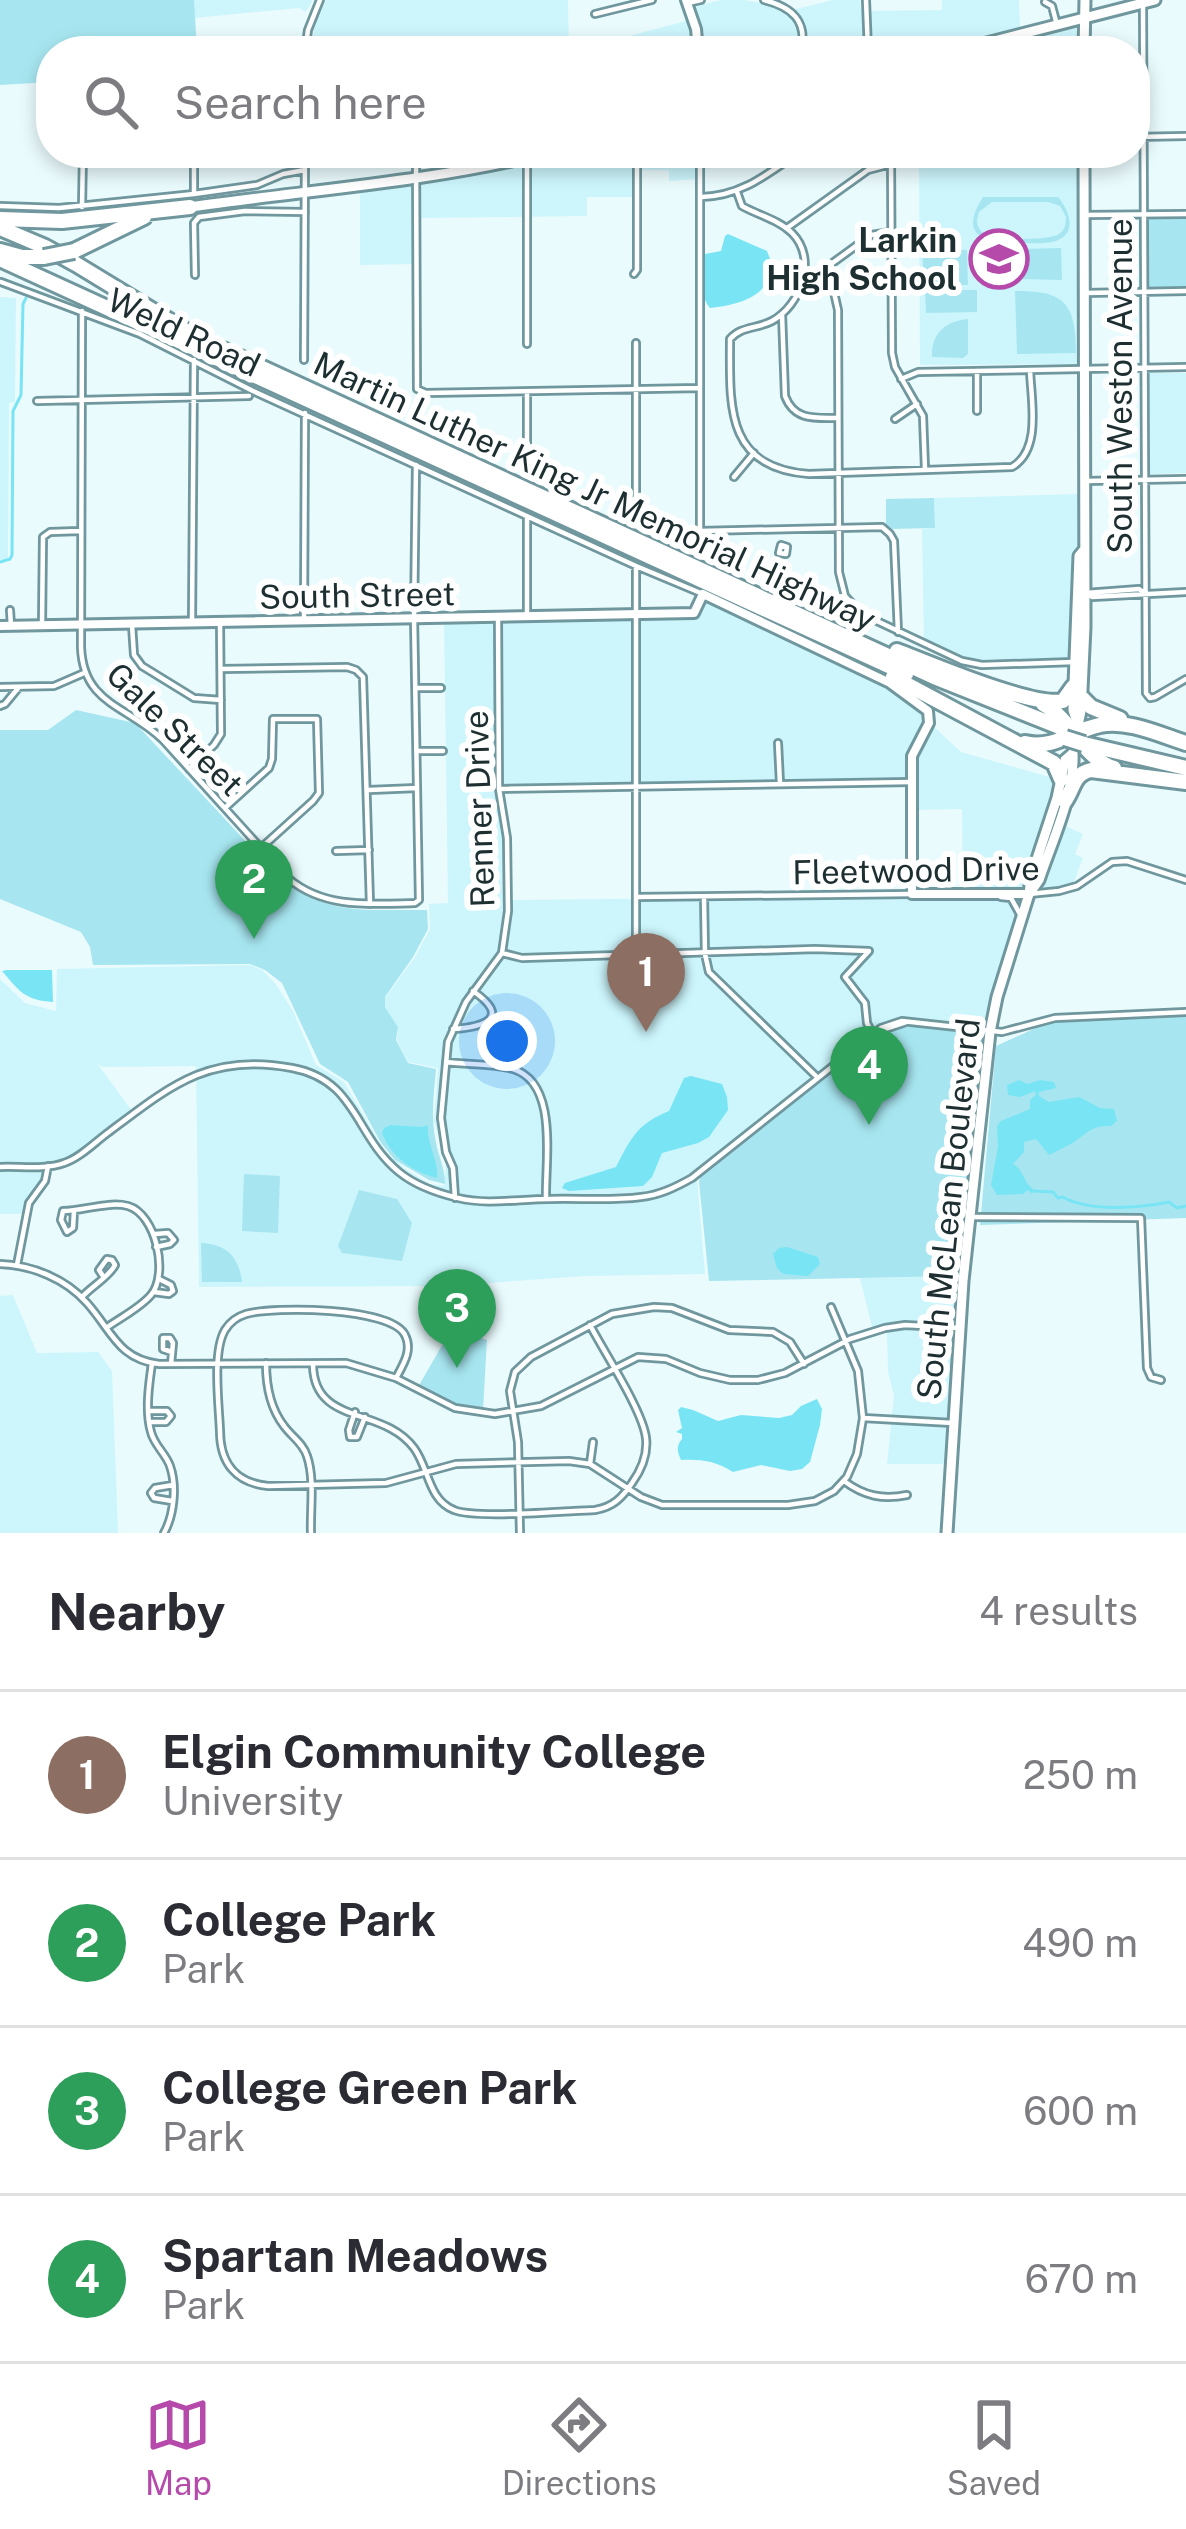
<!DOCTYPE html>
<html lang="en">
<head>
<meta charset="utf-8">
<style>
	body { margin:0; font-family:"Public Sans",sans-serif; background:#f2f2f3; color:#2b2b33 }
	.you { position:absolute; left:507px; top:1041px; width:42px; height:42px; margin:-30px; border:9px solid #fff; border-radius:50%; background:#1a73e8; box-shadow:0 0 0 18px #1a73e833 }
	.badge { display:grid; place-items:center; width:78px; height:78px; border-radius:50%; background:#b54aab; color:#fff; font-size:39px; font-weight:700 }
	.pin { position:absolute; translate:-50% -99px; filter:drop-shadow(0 3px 6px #0008) }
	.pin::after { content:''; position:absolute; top:63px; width:42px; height:36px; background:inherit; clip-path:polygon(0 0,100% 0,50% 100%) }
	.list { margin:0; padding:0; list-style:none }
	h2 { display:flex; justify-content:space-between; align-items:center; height:156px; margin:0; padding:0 48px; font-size:51px }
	h2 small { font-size:39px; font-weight:400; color:#7c7c81 }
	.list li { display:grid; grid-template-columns:78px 1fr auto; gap:36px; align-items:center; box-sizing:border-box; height:168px; padding:0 48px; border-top:3px solid #e1e1e2 }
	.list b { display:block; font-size:45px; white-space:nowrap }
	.list p { margin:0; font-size:39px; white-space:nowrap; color:#7c7c81 }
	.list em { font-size:39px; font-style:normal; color:#7c7c81 }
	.icon { flex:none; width:66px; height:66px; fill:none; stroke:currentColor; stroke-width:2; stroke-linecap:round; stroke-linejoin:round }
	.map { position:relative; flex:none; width:1186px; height:1533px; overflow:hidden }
	.search { position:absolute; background:#fff; box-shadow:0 6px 18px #0003; left:36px; right:36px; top:36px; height:132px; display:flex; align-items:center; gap:30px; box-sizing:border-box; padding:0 42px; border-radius:48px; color:#7c7c81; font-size:45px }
	.sheet { height:828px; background:#fff }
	nav { display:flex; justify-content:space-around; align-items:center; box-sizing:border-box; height:168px; border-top:3px solid #e1e1e2; background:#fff; font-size:33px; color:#7c7c81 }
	nav a { display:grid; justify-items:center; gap:6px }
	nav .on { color:#b54aab }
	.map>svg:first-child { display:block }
</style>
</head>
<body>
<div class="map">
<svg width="1186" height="1533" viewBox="0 0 1186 1533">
	<rect width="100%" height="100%" fill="#eafbfd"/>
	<path fill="#ccf6fc" d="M194 0H313L306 12 299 8 194 18Z
		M326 0H568L569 51H311L315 24Z
		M721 0H744L796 9 833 0H860L861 11 942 10V0H1019L1020 27 924 51H572L686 21 683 10Z
		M1076 28 1078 51H983Z
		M551 153H748L734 159V163L700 170 699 179 669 181V170H642L638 172V197H587V216L417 218 415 264 360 265V185Z
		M919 153H1078L1079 364 920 365Z
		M0 297 16 298 15 402 9 403 8 559 0 560Z
		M1149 373H1186V473L1150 474Z
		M1080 494 1083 550 1074 661 983 664 966 661 924 643 922 529 935 528 934 498Z
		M703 596 886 682 927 711 930 723 961 752 1060 780 1028 893 963 894 962 809 912 810 910 781 498 786 499 820 505 838 507 900 1028 895 988 1037 935 1028 758 1132 697 1179 705 1274 585 1276 446 1286 199 1287 196 1066 102 1067 97 1063 132 1111 74 1155 63 1161 46 1164V1175L28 1202 24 1214H0V979L25 1003 56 1011 57 969 250 965 262 970 275 983 293 1011 316 1065 344 1082 384 1150 405 1169 430 1184 444 1186 446 1163 434 1121 438 1068 408 1062 397 1040 398 1027 385 1007V998L415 957 430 929 429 904 448 903 444 619 695 614Z
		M1059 823 1083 834 1075 854 1083 858 1072 887 1031 893Z
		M963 1276 949 1464H887L894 1396 888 1372 887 1333 874 1335 860 1278Z
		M13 1295 37 1353 98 1352 112 1371 118 1533H0V1296Z"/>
	<path fill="#a7e6f0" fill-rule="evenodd" d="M0 0H194L197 51H51V82L0 85Z
		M983 197H1058C1070 211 1079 236 1052 242 1043 244 1031 243 1022 243 986 243 957 238 983 197ZM1048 202 1060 206 1066 217C1065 225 1066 229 1059 234 1049 241 988 241 981 231 975 223 977 220 979 212L992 202Z
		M1186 216V287L1147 288V217Z
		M922 248 967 250 968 285H924Z
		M1061 248 1062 280 1017 279 1019 249Z
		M925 290H977V312L926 313Z
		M1015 291C1065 290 1076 304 1076 353L1017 354Z
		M968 319V354L963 358 932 357C931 334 945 321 968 319Z
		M934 498 935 528 890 529 886 527V499Z
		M76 710 135 723 282 880C329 917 371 909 427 910L428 929 413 957 385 997V1007L398 1027 396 1040 408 1063 436 1069C434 1092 431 1114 435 1137 437 1154 445 1166 445 1184L429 1180 395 1160 381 1143 348 1082 320 1064 282 983 265 970 250 964 93 965 90 947 81 932 0 899V730H48Z
		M1186 1015V1218L980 1225 996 1046 1049 1022Z
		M914 1026 979 1035 983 1042 960 1251 955 1276 709 1281 699 1182 701 1173 872 1040 898 1029Z
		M244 1174 280 1176 278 1233 242 1231Z
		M359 1190 397 1199 412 1223 402 1261 342 1253 338 1246Z
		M201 1243C227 1244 239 1257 242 1282H202Z
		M452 1328 487 1340 483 1410 463 1408 418 1387Z"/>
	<path fill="#79e4f4" d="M728 234 767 251 774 269C765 298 738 305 710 308 698 294 704 271 705 254L721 251 725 236Z
		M7 970H52L53 1002C25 1000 20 992 2 971Z
		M691 1076 722 1084 727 1097 728 1110 709 1137 698 1143 662 1153 652 1177 643 1186 569 1191 562 1188 565 1183 616 1167C631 1138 637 1124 669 1111L684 1078Z
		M1019 1080 1027 1084 1040 1080 1054 1082 1056 1088 1039 1092V1096L1049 1102 1079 1097 1100 1108 1114 1109 1117 1121 1111 1126C1088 1125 1085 1137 1067 1146 1061 1149 1055 1152 1049 1155L1036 1139 1024 1142V1152L1013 1164C1024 1170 1023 1182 1033 1189L1032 1194 1028 1190 1023 1194 997 1195 991 1185 998 1147 997 1126 1001 1121 1030 1109V1100L1036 1095 1035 1091 1020 1097 1008 1095 1007 1085Z
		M391 1125 423 1127 428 1125C426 1142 439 1161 437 1178 413 1172 391 1157 382 1133L384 1128Z
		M787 1247 818 1257 820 1264 808 1276 783 1274 777 1268 773 1254 779 1248Z
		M817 1399 822 1409 820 1425 810 1462 802 1469 790 1471 761 1465 733 1472C715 1461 702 1459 681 1460 677 1451 676 1446 682 1439V1434L676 1432 682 1428 678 1410 681 1407 693 1410 718 1421 741 1415 779 1418 792 1415 801 1406Z"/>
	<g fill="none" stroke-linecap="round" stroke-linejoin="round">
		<path stroke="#79e4f4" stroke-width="3" d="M0 562 10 559 12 555 13 411 21 395 23 304 26 298
			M1033 1191 1053 1192 1058 1198 1063 1197C1088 1212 1140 1208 1169 1202L1177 1208 1186 1206"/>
		<g stroke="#6f979d" stroke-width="10">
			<path id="minor" d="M764 0C792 7 808 21 801 51
				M866 0 868 51
				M1045 2 1052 6 1057 25
				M688 3 701 0
				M1143 6 1146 693 1150 698 1155 697 1186 679
				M595 14 652 0
				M305 51 308 30 320 0
				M1135 137 1186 136
				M416 153 417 389 426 393 700 388
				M700 153V544
				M891 153 892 353 895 367 923 416 925 469
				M737 192 742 206C758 215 779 220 792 233 818 259 801 305 772 321 757 329 741 326 730 339 730 404 724 468 809 474L1012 467C1042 450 1031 400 1030 370
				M194 194V153
				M702 197C741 196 766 175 798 153
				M0 206 59 208 194 194 257 185 283 174 305 170
				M82 207 83 153
				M1085 215 1186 214
				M787 228 868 170 891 164
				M828 266 838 310 839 572 845 596 862 614 962 661 982 665 1074 662
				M634 274 637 270V153
				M195 275 194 223 199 217 245 211 305 212
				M1 282 140 334 253 391 636 566 703 594
				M805 283 871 235 891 232
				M1086 293 1186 291
				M82 311 81 647C83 705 129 706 163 740L289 879C325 909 371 904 415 903L419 900 414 617 416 465
				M782 314 785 396C794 420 813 418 836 418
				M636 343V515
				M527 344V158
				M304 360 305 153
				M977 371V411
				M901 379 918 372 1186 367
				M37 401 249 396
				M895 419 917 404
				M527 465V392
				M734 477 754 453
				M1086 481 1186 479
				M700 531 882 527 890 534 894 541 898 632
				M781 545 787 547 786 554 779 553Z
				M1086 593 1092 597 1186 592
				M1086 593 1139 589 1145 593
				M10 610 11 626
				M304 617 305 413
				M527 617V516
				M192 622 194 360
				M42 625 43 537 50 532 80 531
				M132 625 134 655 142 666 194 698 221 700
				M221 669 347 667 356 670 363 677 370 904
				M0 687 54 686 84 673
				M416 688H441
				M0 706 5 704 19 687
				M778 743 780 783
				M417 751H443
				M189 769 214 745 221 734 220 622
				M499 789 911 782
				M369 790 417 788
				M227 806 269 768 272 759 273 719H317L319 793 313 801 261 848
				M336 851 369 850
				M1029 894 1059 891 1077 886 1112 862 1127 861 1186 880
				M636 897 912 894
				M704 897 705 954 709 972 818 1078
				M1001 897 1011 898 1021 916
				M502 953 522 958 815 949 869 951 845 977 865 1003 867 1023 872 1033
				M636 956V566
				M453 1029C484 1027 512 1018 473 991
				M879 1031 906 1022
				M446 1062C467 1065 492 1063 513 1069 559 1083 545 1161 546 1198
				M0 1167C20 1166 45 1170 64 1163 80 1158 95 1142 109 1132 170 1086 210 1052 292 1068 357 1080 354 1135 399 1172 416 1186 437 1193 458 1198 487 1205 519 1199 549 1199 579 1198 611 1201 641 1197 660 1195 676 1187 692 1178L881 1028 902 1021 1002 1032 1055 1018 1186 1012
				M455 1198 453 1168 446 1152 441 1118 448 1042 466 1002 502 953 508 911 507 838 499 789 498 617
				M74 1211 73 1228 67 1232 61 1220 63 1211C83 1211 108 1201 128 1206 156 1214 169 1274 151 1295 140 1308 120 1318 106 1328
				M969 1217 1141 1218 1147 1368 1151 1377 1161 1380
				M155 1234 168 1233 174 1240 170 1244 156 1247
				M0 1264C32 1265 66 1279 87 1303 112 1331 118 1359 159 1364L346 1363 396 1378 455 1408 495 1414 541 1406 638 1357 666 1359 700 1373 730 1380H758L785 1373 850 1339 885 1328 905 1325 959 1328
				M17 1265 29 1203 45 1181 48 1166
				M154 1292 169 1294 173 1291 171 1285 159 1279
				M82 1297C92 1286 109 1277 115 1265L112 1260 107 1259 99 1270 103 1276
				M152 1363C149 1384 145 1411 151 1432 154 1445 166 1454 170 1466 177 1486 174 1515 164 1533
				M266 1363C266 1385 270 1408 284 1426 292 1437 303 1443 307 1456 315 1479 310 1510 311 1533
				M171 1364 173 1343 170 1338H163V1349L172 1352
				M313 1365C314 1426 383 1406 414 1448 429 1468 428 1500 454 1510 475 1519 566 1511 595 1510 613 1507 622 1498 632 1483 642 1469 648 1455 646 1438 643 1411 604 1352 590 1325
				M396 1378C403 1365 413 1350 405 1335 391 1307 273 1306 246 1314 236 1317 230 1322 225 1330 212 1352 219 1405 220 1431 220 1463 236 1483 268 1486L386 1483 456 1464 569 1461 590 1464 641 1497 662 1505H788L815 1501 834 1491 847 1477 857 1454 863 1418 858 1371 831 1307
				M149 1411H167L171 1416 166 1422H151
				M355 1412 349 1430 350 1437H357L365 1417
				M863 1418 953 1423
				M590 1464 593 1442
				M844 1481C864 1496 883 1500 907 1495
				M172 1501 154 1498 151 1493 155 1488 173 1485
				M520 1533 518 1442 510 1391 515 1372 531 1357 612 1314 654 1307 672 1308 729 1330 773 1332 790 1342 804 1364"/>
		</g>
		<g stroke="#6f979d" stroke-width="14">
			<path id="tertiary" d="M686 0 696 29 698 51
				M0 626 694 613 703 594 890 683 928 711 929 723 912 756V894H1029"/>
		</g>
		<g stroke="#6f979d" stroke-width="15">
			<path id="secondary" d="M955 51 1155 0
				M1084 51 1085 0
				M190 207C309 190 430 182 546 153
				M1077 722 1073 710 1079 556 1084 550
				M1076 735 1081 711 1085 627 1084 153
				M1032 890 1039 880C1052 841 1075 794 1073 752
				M947 1533 963 1281 990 1032 997 997 1029 894 1031 877 1057 798 1065 760 1072 754"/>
		</g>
		<g stroke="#6f979d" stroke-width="20">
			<path id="motorway" d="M0 219 62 221 190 207
				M0 228 45 247 76 264 199 339 934 677 1067 730
				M0 251 22 257H44
				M74 251 144 217
				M0 259 906 674
				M897 651C931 664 1033 708 1063 701L1073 687
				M893 677 1054 763 1061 779
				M1082 698 1091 707 1120 719
				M1043 704C1073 720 1082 758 1114 768
				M1025 743C1054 750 1073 730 1100 725 1127 719 1161 735 1186 743
				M1084 744 1186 768
				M1065 801C1074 788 1073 774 1091 770L1186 782"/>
		</g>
		<use href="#minor" stroke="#fff" stroke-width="4.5"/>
		<use href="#tertiary" stroke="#fff" stroke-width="8"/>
		<use href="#secondary" stroke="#fff" stroke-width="9"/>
		<use href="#motorway" stroke="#fff" stroke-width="14"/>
		<g stroke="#6f979d" stroke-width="20" stroke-linecap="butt">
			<path id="motorway-bridge" d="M44 257 74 251
				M1065 738 1084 744"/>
		</g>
		<use href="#motorway-bridge" stroke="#fff" stroke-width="14"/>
	</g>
	<defs>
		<g id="school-ring" transform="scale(3)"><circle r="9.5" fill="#fff" stroke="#b54aab" stroke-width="1.5"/><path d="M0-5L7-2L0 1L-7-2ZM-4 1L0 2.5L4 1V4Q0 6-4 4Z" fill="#b54aab"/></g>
	</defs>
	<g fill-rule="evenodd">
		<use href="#school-ring" x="999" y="259"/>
	</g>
	<g text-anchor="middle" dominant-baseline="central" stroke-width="12" stroke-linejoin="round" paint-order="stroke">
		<g font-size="33" font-weight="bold" fill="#1e2f31" stroke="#fff" text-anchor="end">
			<text x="957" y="240">Larkin<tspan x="957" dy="38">High School</tspan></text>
		</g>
		<g font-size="33" fill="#1e2f31" stroke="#fff">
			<text transform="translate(184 332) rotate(25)">Weld Road</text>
			<text transform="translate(1120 386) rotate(-90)">South Weston Avenue</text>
			<text transform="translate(595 491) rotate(25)">Martin Luther King Jr Memorial Highway</text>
			<text transform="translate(357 595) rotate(-1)">South Street</text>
			<text transform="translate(175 729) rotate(44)">Gale Street</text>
			<text transform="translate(479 809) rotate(-92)">Renner Drive</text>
			<text transform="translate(916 870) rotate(-1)">Fleetwood Drive</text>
			<text transform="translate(948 1209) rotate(-84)">South McLean Boulevard</text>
		</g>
	</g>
</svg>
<div class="you"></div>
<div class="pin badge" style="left:646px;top:1032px;background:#8d6e63">1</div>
<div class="pin badge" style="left:254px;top:939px;background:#2e9e5b">2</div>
<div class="pin badge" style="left:457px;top:1368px;background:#2e9e5b">3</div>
<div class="pin badge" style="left:869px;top:1125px;background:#2e9e5b">4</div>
<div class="search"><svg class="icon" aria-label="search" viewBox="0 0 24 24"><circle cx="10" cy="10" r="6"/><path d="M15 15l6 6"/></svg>Search here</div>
</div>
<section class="sheet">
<h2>Nearby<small>4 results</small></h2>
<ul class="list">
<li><span class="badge" style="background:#8d6e63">1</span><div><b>Elgin Community College</b><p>University</p></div><em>250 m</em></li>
<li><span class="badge" style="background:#2e9e5b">2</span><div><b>College Park</b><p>Park</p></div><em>490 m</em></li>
<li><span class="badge" style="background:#2e9e5b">3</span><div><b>College Green Park</b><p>Park</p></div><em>600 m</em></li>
<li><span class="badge" style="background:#2e9e5b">4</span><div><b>Spartan Meadows</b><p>Park</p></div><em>670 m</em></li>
</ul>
</section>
<nav>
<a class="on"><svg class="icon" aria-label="map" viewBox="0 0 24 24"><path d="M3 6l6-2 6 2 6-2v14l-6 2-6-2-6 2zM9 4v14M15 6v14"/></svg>Map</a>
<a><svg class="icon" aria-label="directions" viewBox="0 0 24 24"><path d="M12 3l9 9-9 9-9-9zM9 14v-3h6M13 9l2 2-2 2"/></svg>Directions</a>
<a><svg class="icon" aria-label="saved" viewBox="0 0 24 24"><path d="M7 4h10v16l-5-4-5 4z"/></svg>Saved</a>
</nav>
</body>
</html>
